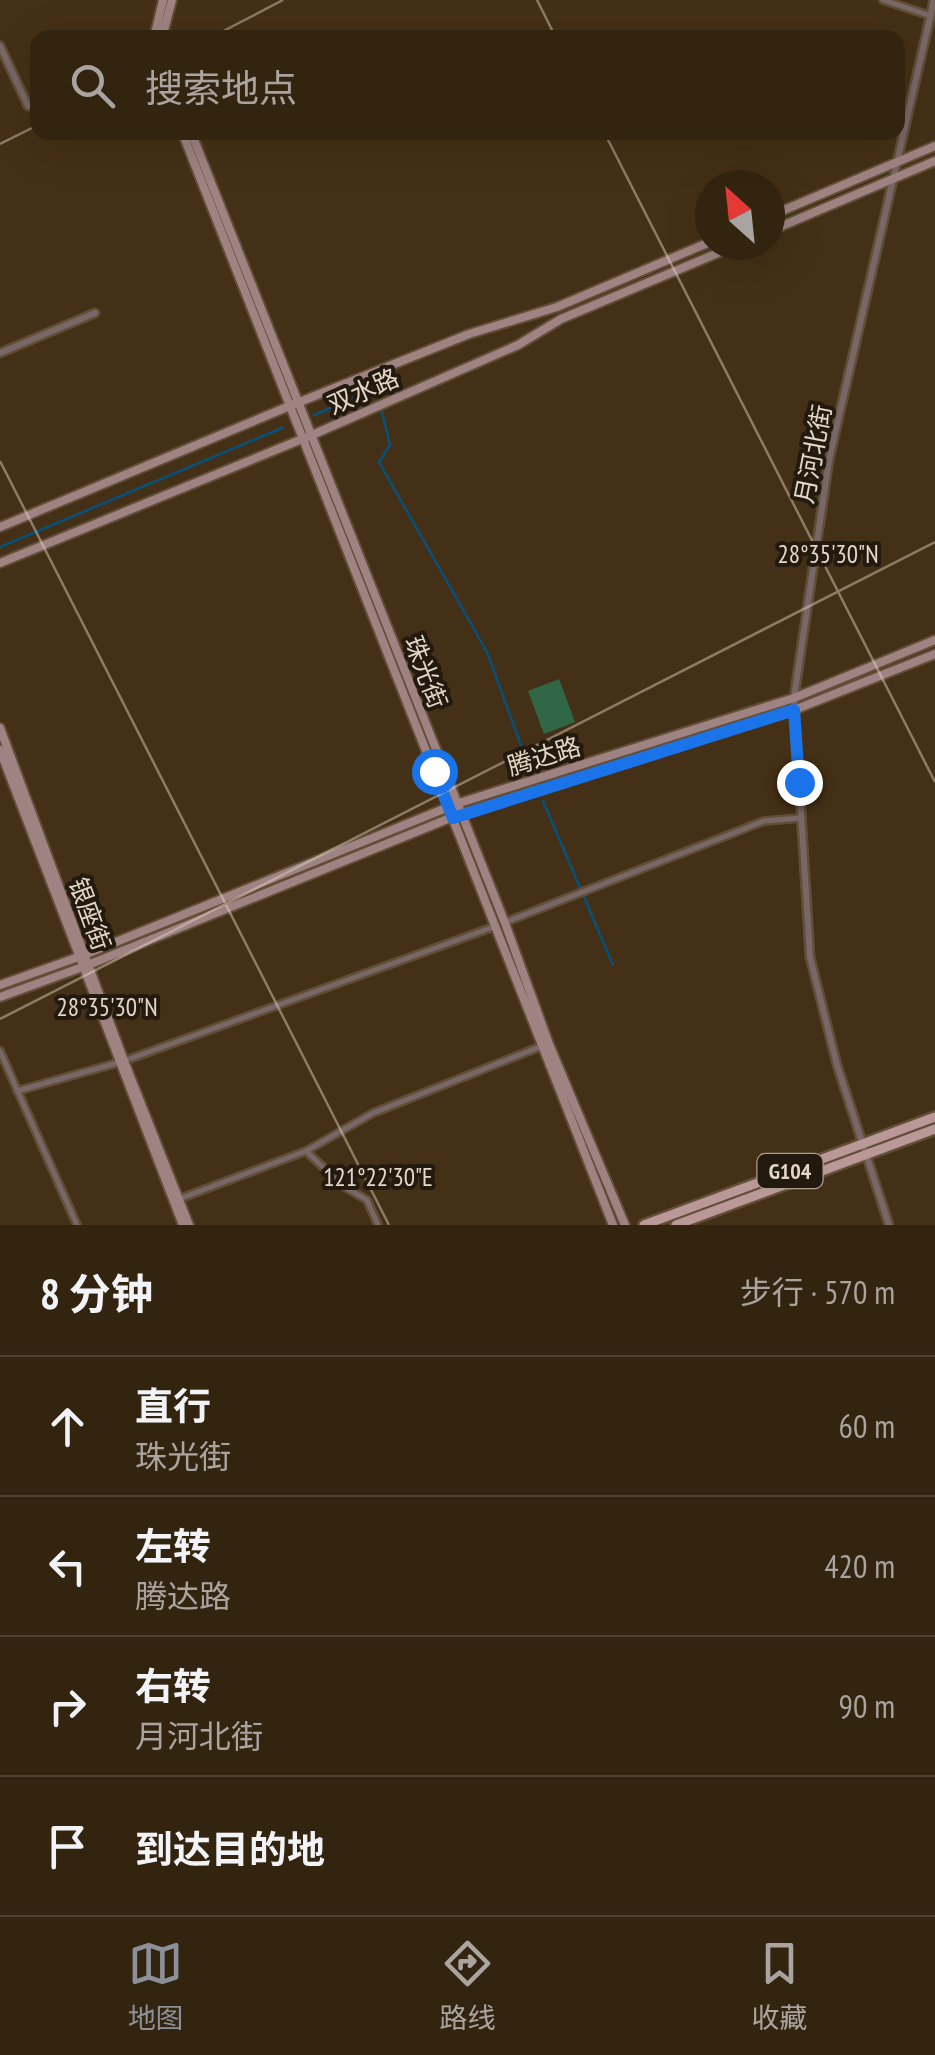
<!DOCTYPE html>
<html lang="zh">
<head>
<meta charset="utf-8">
<style>
	body { margin:0; font-family:"PT Sans Narrow","Noto Sans SC",sans-serif; background:#3b2c19; color:#f1f3f6 }
	.compass { position:absolute; left:695px; top:170px; width:90px; height:90px; border-radius:50%; background:#332410; box-shadow:0 10px 40px #0002; rotate:333deg }
	.stop { position:absolute; width:30px; height:30px; margin:-22px; border:8px solid #1a73e8; border-radius:50%; background:#fff }
	.stop.end { background:#1a73e8; border-color:#fff; box-shadow:0 2px 10px #0008 }
	.list { margin:0; padding:0; list-style:none }
	h2 { display:flex; justify-content:space-between; align-items:center; height:130px; margin:0; padding:0 40px; font-size:42px }
	h2 small { font-size:32px; font-weight:400; color:#a9a49f }
	.list li { display:grid; grid-template-columns:65px 1fr auto; gap:30px; align-items:center; box-sizing:border-box; height:140px; padding:0 40px; border-top:2px solid #4e4130 }
	.list b { display:block; font-size:38px; white-space:nowrap }
	.list p { margin:0; font-size:32px; white-space:nowrap; color:#a9a49f }
	.list em { font-size:32px; font-style:normal; color:#a9a49f }
	.icon { flex:none; width:55px; height:55px; fill:none; stroke:currentColor; stroke-width:2; stroke-linecap:round; stroke-linejoin:round }
	.map { position:relative; flex:none; width:935px; height:1225px; overflow:hidden }
	.search { position:absolute; background:#332410; box-shadow:0 10px 40px #0002; left:30px; right:30px; top:30px; height:110px; display:flex; align-items:center; gap:25px; box-sizing:border-box; padding:0 35px; border-radius:20px; color:#a9a49f; font-size:38px }
	.sheet { height:690px; background:#332410 }
	nav { display:flex; justify-content:space-around; align-items:center; box-sizing:border-box; height:140px; border-top:2px solid #4e4130; background:#332410; font-size:28px; color:#a9a49f }
	nav a { display:grid; justify-items:center; gap:5px }
	nav .on { color:#8c9099 }
	.map>svg:first-child { display:block }
</style>
</head>
<body>
<div class="map">
<svg width="935" height="1225" viewBox="0 0 935 1225">
	<rect width="100%" height="100%" fill="#443016"/>
	<path fill="#306747" d="M559 679 575 722 544 734 528 691Z"/>
	<g fill="none" stroke-linecap="round" stroke-linejoin="round">
		<path stroke="#05527f" stroke-width="2.5" d="M382 412 390 445 379 462 487 652 528 764
			M314 415 369 392
			M0 547 282 428
			M543 801 613 965"/>
		<g stroke="#614e36" stroke-width="10">
			<path id="minor" d="M883 0 931 16
				M506 922 764 821 801 818
				M0 1051 77 1225
				M17 1091 124 1061 496 926
				M306 1151 343 1186 367 1200 378 1225
				M179 1199 306 1151 373 1113 542 1046"/>
		</g>
		<g stroke="#614e36" stroke-width="11">
			<path id="tertiary" d="M0 46 28 106
				M0 353 95 313
				M889 1225 837 1065 810 957 794 698 829 460 934 0"/>
		</g>
		<g stroke="#614e36" stroke-width="12">
			<path id="secondary" d="M154 38 163 0
				M162 38 172 0
				M182 132 613 1225
				M191 132 505 923 549 1044 625 1225
				M770 216 935 146
				M770 231 935 161
				M0 527 292 405 469 334 557 307 710 242
				M0 563 312 435 518 345 561 319 737 245
				M0 728 124 1061 189 1225
				M0 750 183 1225
				M0 985 84 955 456 804 794 698 935 640
				M0 997 88 965 460 814 794 710 935 654"/>
		</g>
		<g stroke="#614e36" stroke-width="14">
			<path id="primary" d="M644 1225 935 1117
				M676 1225 935 1129"/>
		</g>
		<use href="#minor" stroke="#786766" stroke-width="5"/>
		<use href="#tertiary" stroke="#786766" stroke-width="6"/>
		<use href="#secondary" stroke="#9e8382" stroke-width="8"/>
		<use href="#primary" stroke="#bb9898" stroke-width="9"/>
	</g>
	<g fill="none" stroke-linecap="round" stroke-linejoin="round">
		<path stroke="#1a73e8" stroke-width="12" d="M434 771 453 818 794 710 799 782"/>
	</g>
	<path fill="none" stroke="#e4d7c8" stroke-width="2.5" stroke-opacity="0.45" d="M537 0 556 38M210 38 283 0M604 132 935 782M0 144 38 125M0 461 389 1225M0 1019 935 542"/>
	<g text-anchor="middle" dominant-baseline="central" stroke-width="8" stroke-linejoin="round" paint-order="stroke">
		<rect fill="#231a0f" stroke="#aa9e90" stroke-width="2.5" x="757.5" y="1154" width="65" height="34" rx="8"/>
		<g font-size="22" font-weight="bold" fill="#e4d7c8">
			<text x="790" y="1171">G104</text>
		</g>
		<g font-size="25" fill="#e4d7c8" stroke="#231a0f">
			<text transform="translate(363 391) rotate(-24)">双水路</text>
			<text transform="translate(813 454) rotate(-79)">月河北街</text>
			<text transform="translate(426 672) rotate(69)">珠光街</text>
			<text transform="translate(544 756) rotate(-17)">腾达路</text>
			<text transform="translate(90 914) rotate(70)">银座街</text>
		</g>
	</g>
	<g font-size="25" text-anchor="middle" fill="#e4d7c8" stroke="#231a0f" stroke-width="8" stroke-linejoin="round" paint-order="stroke">
		<text x="828" y="563">28°35'30"N</text>
		<text x="107" y="1016">28°35'30"N</text>
		<text x="378" y="1186">121°22'30"E</text>
	</g>
</svg>
<svg class="compass" viewBox="-18 -18 36 36"><path d="M0-13l5 13h-10z" fill="#e53935"/><path d="M0 13l5-13h-10z" fill="#a9a49f"/></svg>
<div class="stop" style="left:434px;top:771px"></div>
<div class="stop end" style="left:799px;top:782px"></div>
<div class="search"><svg class="icon" aria-label="search" viewBox="0 0 24 24"><circle cx="10" cy="10" r="6"/><path d="M15 15l6 6"/></svg>搜索地点</div>
</div>
<section class="sheet">
<h2>8 分钟<small>步行 · 570 m</small></h2>
<ul class="list">
<li><svg class="icon" aria-label="ahead" viewBox="0 0 24 24"><path d="M12 20V5M6 11l6-6 6 6"/></svg><div><b>直行</b><p>珠光街</p></div><em>60 m</em></li>
<li><svg class="icon" aria-label="left" viewBox="0 0 24 24"><path d="M17 20v-9H6M10 6l-5 5 5 5"/></svg><div><b>左转</b><p>腾达路</p></div><em>420 m</em></li>
<li><svg class="icon" aria-label="right" viewBox="0 0 24 24"><path d="M7 20v-9h11M14 6l5 5-5 5"/></svg><div><b>右转</b><p>月河北街</p></div><em>90 m</em></li>
<li><svg class="icon" aria-label="arrive" viewBox="0 0 24 24"><path d="M6 21V4h12l-3 4 3 4H6"/></svg><div><b>到达目的地</b></div></li>
</ul>
</section>
<nav>
<a class="on"><svg class="icon" aria-label="map" viewBox="0 0 24 24"><path d="M3 6l6-2 6 2 6-2v14l-6 2-6-2-6 2zM9 4v14M15 6v14"/></svg>地图</a>
<a><svg class="icon" aria-label="directions" viewBox="0 0 24 24"><path d="M12 3l9 9-9 9-9-9zM9 14v-3h6M13 9l2 2-2 2"/></svg>路线</a>
<a><svg class="icon" aria-label="saved" viewBox="0 0 24 24"><path d="M7 4h10v16l-5-4-5 4z"/></svg>收藏</a>
</nav>
</body>
</html>
